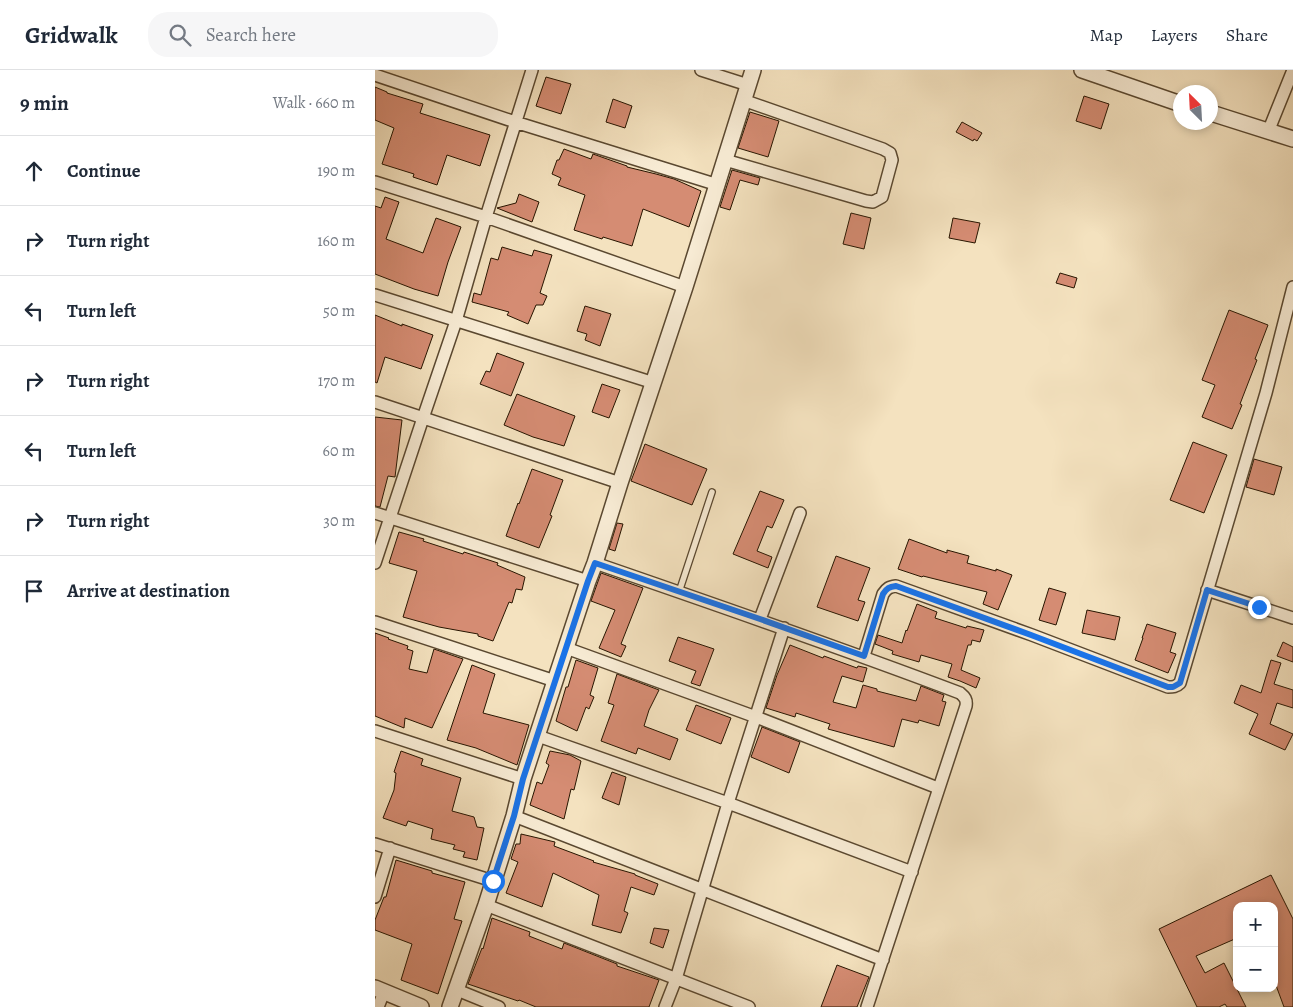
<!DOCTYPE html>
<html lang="en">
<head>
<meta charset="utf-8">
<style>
	body { margin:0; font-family:Alegreya,serif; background:#f6f6f7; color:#1f2937 }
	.controls { position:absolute; right:15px; bottom:15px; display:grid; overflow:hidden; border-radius:10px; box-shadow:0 2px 8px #0003 }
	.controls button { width:45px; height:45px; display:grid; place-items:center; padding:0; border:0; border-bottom:1px solid #e0e1e3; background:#fff; color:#1f2937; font:25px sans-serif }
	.compass { position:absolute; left:798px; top:15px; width:45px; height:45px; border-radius:50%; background:#fff; box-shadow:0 2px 8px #0003; rotate:336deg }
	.stop { position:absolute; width:15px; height:15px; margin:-11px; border:4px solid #1a73e8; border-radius:50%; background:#fff }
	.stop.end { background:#1a73e8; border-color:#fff; box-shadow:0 1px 5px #0008 }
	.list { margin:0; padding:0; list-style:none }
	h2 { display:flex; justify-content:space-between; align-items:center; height:65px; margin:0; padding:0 20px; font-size:21px }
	h2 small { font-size:16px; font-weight:400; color:#747a83 }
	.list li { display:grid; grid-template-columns:32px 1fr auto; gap:15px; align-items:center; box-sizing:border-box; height:70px; padding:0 20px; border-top:1px solid #e0e1e3 }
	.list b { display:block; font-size:19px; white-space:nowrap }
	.list em { font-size:16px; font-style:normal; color:#747a83 }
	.icon { flex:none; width:28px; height:28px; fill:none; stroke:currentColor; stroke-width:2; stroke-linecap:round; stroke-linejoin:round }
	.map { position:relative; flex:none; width:918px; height:937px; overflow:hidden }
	header { display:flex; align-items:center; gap:30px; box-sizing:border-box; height:70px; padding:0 25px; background:#fff; border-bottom:1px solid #e0e1e3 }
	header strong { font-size:24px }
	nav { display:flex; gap:28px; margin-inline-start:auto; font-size:18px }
	.search { width:350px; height:45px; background:#f6f6f7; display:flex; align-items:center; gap:12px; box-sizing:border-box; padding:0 18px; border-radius:20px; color:#747a83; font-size:19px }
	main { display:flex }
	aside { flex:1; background:#fff }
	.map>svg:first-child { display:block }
</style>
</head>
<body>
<header>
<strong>Gridwalk</strong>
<div class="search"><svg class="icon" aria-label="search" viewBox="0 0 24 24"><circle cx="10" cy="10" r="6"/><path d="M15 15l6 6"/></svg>Search here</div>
<nav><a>Map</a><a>Layers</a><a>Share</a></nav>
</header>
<main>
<aside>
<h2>9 min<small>Walk · 660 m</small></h2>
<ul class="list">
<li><svg class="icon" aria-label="ahead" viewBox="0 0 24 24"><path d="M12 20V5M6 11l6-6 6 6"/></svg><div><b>Continue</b></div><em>190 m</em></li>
<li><svg class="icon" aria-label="right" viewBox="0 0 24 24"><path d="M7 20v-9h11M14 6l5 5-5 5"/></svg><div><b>Turn right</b></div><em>160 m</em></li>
<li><svg class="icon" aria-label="left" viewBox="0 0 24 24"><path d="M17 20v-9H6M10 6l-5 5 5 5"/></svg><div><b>Turn left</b></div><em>50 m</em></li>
<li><svg class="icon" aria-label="right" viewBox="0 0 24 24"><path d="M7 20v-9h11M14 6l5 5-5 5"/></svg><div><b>Turn right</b></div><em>170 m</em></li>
<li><svg class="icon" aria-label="left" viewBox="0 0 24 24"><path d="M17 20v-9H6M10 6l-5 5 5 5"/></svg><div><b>Turn left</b></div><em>60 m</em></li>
<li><svg class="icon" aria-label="right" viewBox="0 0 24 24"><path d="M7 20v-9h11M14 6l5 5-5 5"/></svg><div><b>Turn right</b></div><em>30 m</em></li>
<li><svg class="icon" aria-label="arrive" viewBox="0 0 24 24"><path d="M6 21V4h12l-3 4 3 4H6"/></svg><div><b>Arrive at destination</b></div></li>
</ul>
</aside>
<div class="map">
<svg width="918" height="937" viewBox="0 0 918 937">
	<rect width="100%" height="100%" fill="#f4e2bf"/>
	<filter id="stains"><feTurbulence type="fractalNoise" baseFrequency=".004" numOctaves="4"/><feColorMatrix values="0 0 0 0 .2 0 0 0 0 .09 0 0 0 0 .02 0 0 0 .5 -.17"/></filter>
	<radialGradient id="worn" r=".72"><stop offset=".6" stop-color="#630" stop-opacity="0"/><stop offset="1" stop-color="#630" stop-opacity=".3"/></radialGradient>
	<path fill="#d58c73" stroke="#271500" d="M171 7 196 14 186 44 161 36Z
		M0 17 12 22V23L48 34 45 43 115 65 105 96 72 85 62 115 38 107 39 104 7 94 19 58 0 50Z
		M709 26 734 34 726 59 701 51Z
		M238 29 257 36 250 58 231 52Z
		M375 42 404 51 393 87 363 78Z
		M587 52 607 63 602 71 599 69 598 71 581 62Z
		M189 79 216 89 218 84 252 96V97L281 104 299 109 326 121 314 157 268 139 257 176 228 167 227 169 199 160 210 125 183 115 186 108 177 104 182 90H184Z
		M357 100 385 108 383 115 365 110 355 140 345 137Z
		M144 124 164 132 157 152 122 138 141 133Z
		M10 127 24 132 11 169 48 183 61 148 86 157 73 192 63 226 39 219 0 204V136L6 138Z
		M476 143 496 148 489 179 468 174Z
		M578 148 605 153 600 173 574 168Z
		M127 177 157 186 159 180 177 185 165 223 172 226 168 235H161L153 254 132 245 134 242 97 232 99 223 106 225 116 188 123 190Z
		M685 203 702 208 699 218 681 213Z
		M210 236 236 244 225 276 210 270 212 264 202 261Z
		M854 240 893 255 880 289 882 290 865 334 867 335 857 359 827 347 840 315 827 310Z
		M0 245 27 256V254L58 265 46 299 10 287 2 313 0 312Z
		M122 283 149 293 136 326 105 314 111 301 115 302Z
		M227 314 245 320 234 348 217 342Z
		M142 324 200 346 189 376 158 367 129 355Z
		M0 347 27 350 20 407 13 406 5 437 0 436Z
		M818 372 852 385 829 443 795 430Z
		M270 374 332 399 317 435 256 411Z
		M879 389 907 397 899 425 871 417Z
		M157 399 188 410 175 445 177 446 164 478 131 466 143 433 144 434Z
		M385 421 409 430 397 458 392 456 382 481 397 487 393 498 358 484Z
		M242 453 248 454 240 481 234 479Z
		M24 462 49 469 48 471 88 484 89 482 123 493 122 495 150 507 147 520 141 519 137 533 134 532 118 571 103 566V564L64 557 28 547 42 501 14 493Z
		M534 469 572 483V480L594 486 592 493 621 501V499L637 505 623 540 608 534 612 522 548 506 547 507 523 499Z
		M461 486 495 498 483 530 490 532 483 551 442 537Z
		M226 503 268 518 246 574 251 576 246 587 224 578 240 540 216 531Z
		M674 518 691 523 681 555 664 550Z
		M542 534 562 542 560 548 591 558 592 556 609 560 605 572 597 570 596 575H593L586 600 605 608 601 618 585 611 573 607 577 594 546 585 544 592 517 584 518 581 500 574 503 565 527 573 531 560 532 561Z
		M712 540 745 547 740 570 707 563Z
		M772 554 801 563 795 582 801 584 793 603 760 590 768 568H767Z
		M0 563 14 568 13 569 33 576 32 579 38 581 34 599 52 603 59 579 88 589 57 658 30 648 29 658 0 646Z
		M303 567 339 579 325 616 316 613 321 601 294 591Z
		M908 572 918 577V592L902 586Z
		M415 575 448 588 449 586 482 598 483 596 492 598 488 612 467 606 458 632 481 638 488 615 502 619V621L541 631 546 616 569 625 567 631 571 632 564 656 544 650 543 653 527 649 519 677 453 659 455 654 421 643 420 647 391 638 402 605Z
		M201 590 223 598 215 625 219 627 214 639 211 637 202 661 181 651 191 617H193Z
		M896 590 906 593 899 614 918 620V638L902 633 895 654 918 664 910 680 874 664 883 644 859 633 866 615 886 623Z
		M97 595 120 604 108 643 154 655 142 695 101 678 72 670Z
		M242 604 284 620 274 640 269 656 303 669 295 690 263 678 261 684 226 671 239 635 233 633Z
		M321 635 356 648 346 674 311 660Z
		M387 657 425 672 414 703 376 687Z
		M26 681 48 689 46 695 86 708 77 741 99 747 102 757 109 758 102 790 88 787 90 782 78 779 80 775 56 769 58 759 33 751 31 756 8 748 19 720 21 703 19 702Z
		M175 681 195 685 206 691 199 720 196 719 189 749 155 735 162 712 167 714 174 695 171 693Z
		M237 702 251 707 244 735 227 728Z
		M146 764 180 772 179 776 219 791 218 792 260 804V805L283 814 279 825 256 817 249 841 253 843 246 863 217 855 224 825 178 803 167 837 131 823 143 792 136 789 141 774H145Z
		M21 790 57 801V803L90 812 79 849 87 851 63 924 26 910 37 874 0 860V850L9 827H11Z
		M896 805 918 849V937H909L899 910V836H862V868L821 886 830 903 849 893 871 937H852L850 934 844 937H822L784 859Z
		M117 848 155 862 154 866 187 879 189 873 242 894V896L284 910 274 937H161L144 930 143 931 93 914 107 878 108 879Z
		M279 858 294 860 288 878 275 873Z
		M462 895 494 907 482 937H446Z"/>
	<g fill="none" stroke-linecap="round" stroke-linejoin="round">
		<g stroke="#5a4830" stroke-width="8">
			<path id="service" d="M304 522 337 422"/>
		</g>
		<g stroke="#5a4830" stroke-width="14">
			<path id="minor" d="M326 0 373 15
				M0 5 140 52 343 115
				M893 62 918 0
				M350 90 491 131 498 132 507 127 517 90 515 83 508 79 368 30
				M0 112 111 147 310 217
				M0 225 279 313
				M0 332 245 413
				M0 443 213 511
				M0 493 48 348 81 251 111 147 157 0
				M220 493C342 535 464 577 585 623 590 627 592 630 591 636L492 937
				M832 520 918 548
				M385 549 425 443
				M0 552 180 611
				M191 578 381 647 563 718
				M489 586 508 524C512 518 514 517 521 516L657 565 793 617C798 617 801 617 805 613L891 323 918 217
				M0 661 148 709
				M163 666 353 733 537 802
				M139 746 508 890
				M0 774 118 811
				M0 827 15 778
				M111 835 374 937
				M82 920 124 937
				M3 937 9 922
				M290 937 301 909 353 733 409 558"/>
		</g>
		<g stroke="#5a4830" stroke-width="18">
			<path id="tertiary" d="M707 0 806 34
				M836 43 918 69
				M0 918 46 937
				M75 937 111 835 139 746 148 709 180 611 213 511 220 493 245 413 310 217 378 0"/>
		</g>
		<use href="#service" stroke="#f8ecd5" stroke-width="5.5"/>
		<use href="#minor" stroke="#f8ecd5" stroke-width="11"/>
		<use href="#tertiary" stroke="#f8ecd5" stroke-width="15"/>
	</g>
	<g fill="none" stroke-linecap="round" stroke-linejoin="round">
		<path stroke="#1a73e8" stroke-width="6" d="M118 811 139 746 148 709 213 511 220 493 385 549 489 586 508 524C512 518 514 517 521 516L656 565 793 617H798L805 613 832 520 884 537"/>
	</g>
	<rect width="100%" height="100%" filter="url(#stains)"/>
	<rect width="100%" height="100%" fill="url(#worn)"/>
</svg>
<div class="controls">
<button>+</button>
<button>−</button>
</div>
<svg class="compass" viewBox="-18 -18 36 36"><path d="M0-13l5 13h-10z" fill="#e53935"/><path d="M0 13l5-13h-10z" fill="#747a83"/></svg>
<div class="stop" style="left:118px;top:811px"></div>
<div class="stop end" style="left:884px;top:537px"></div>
</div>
</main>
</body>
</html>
